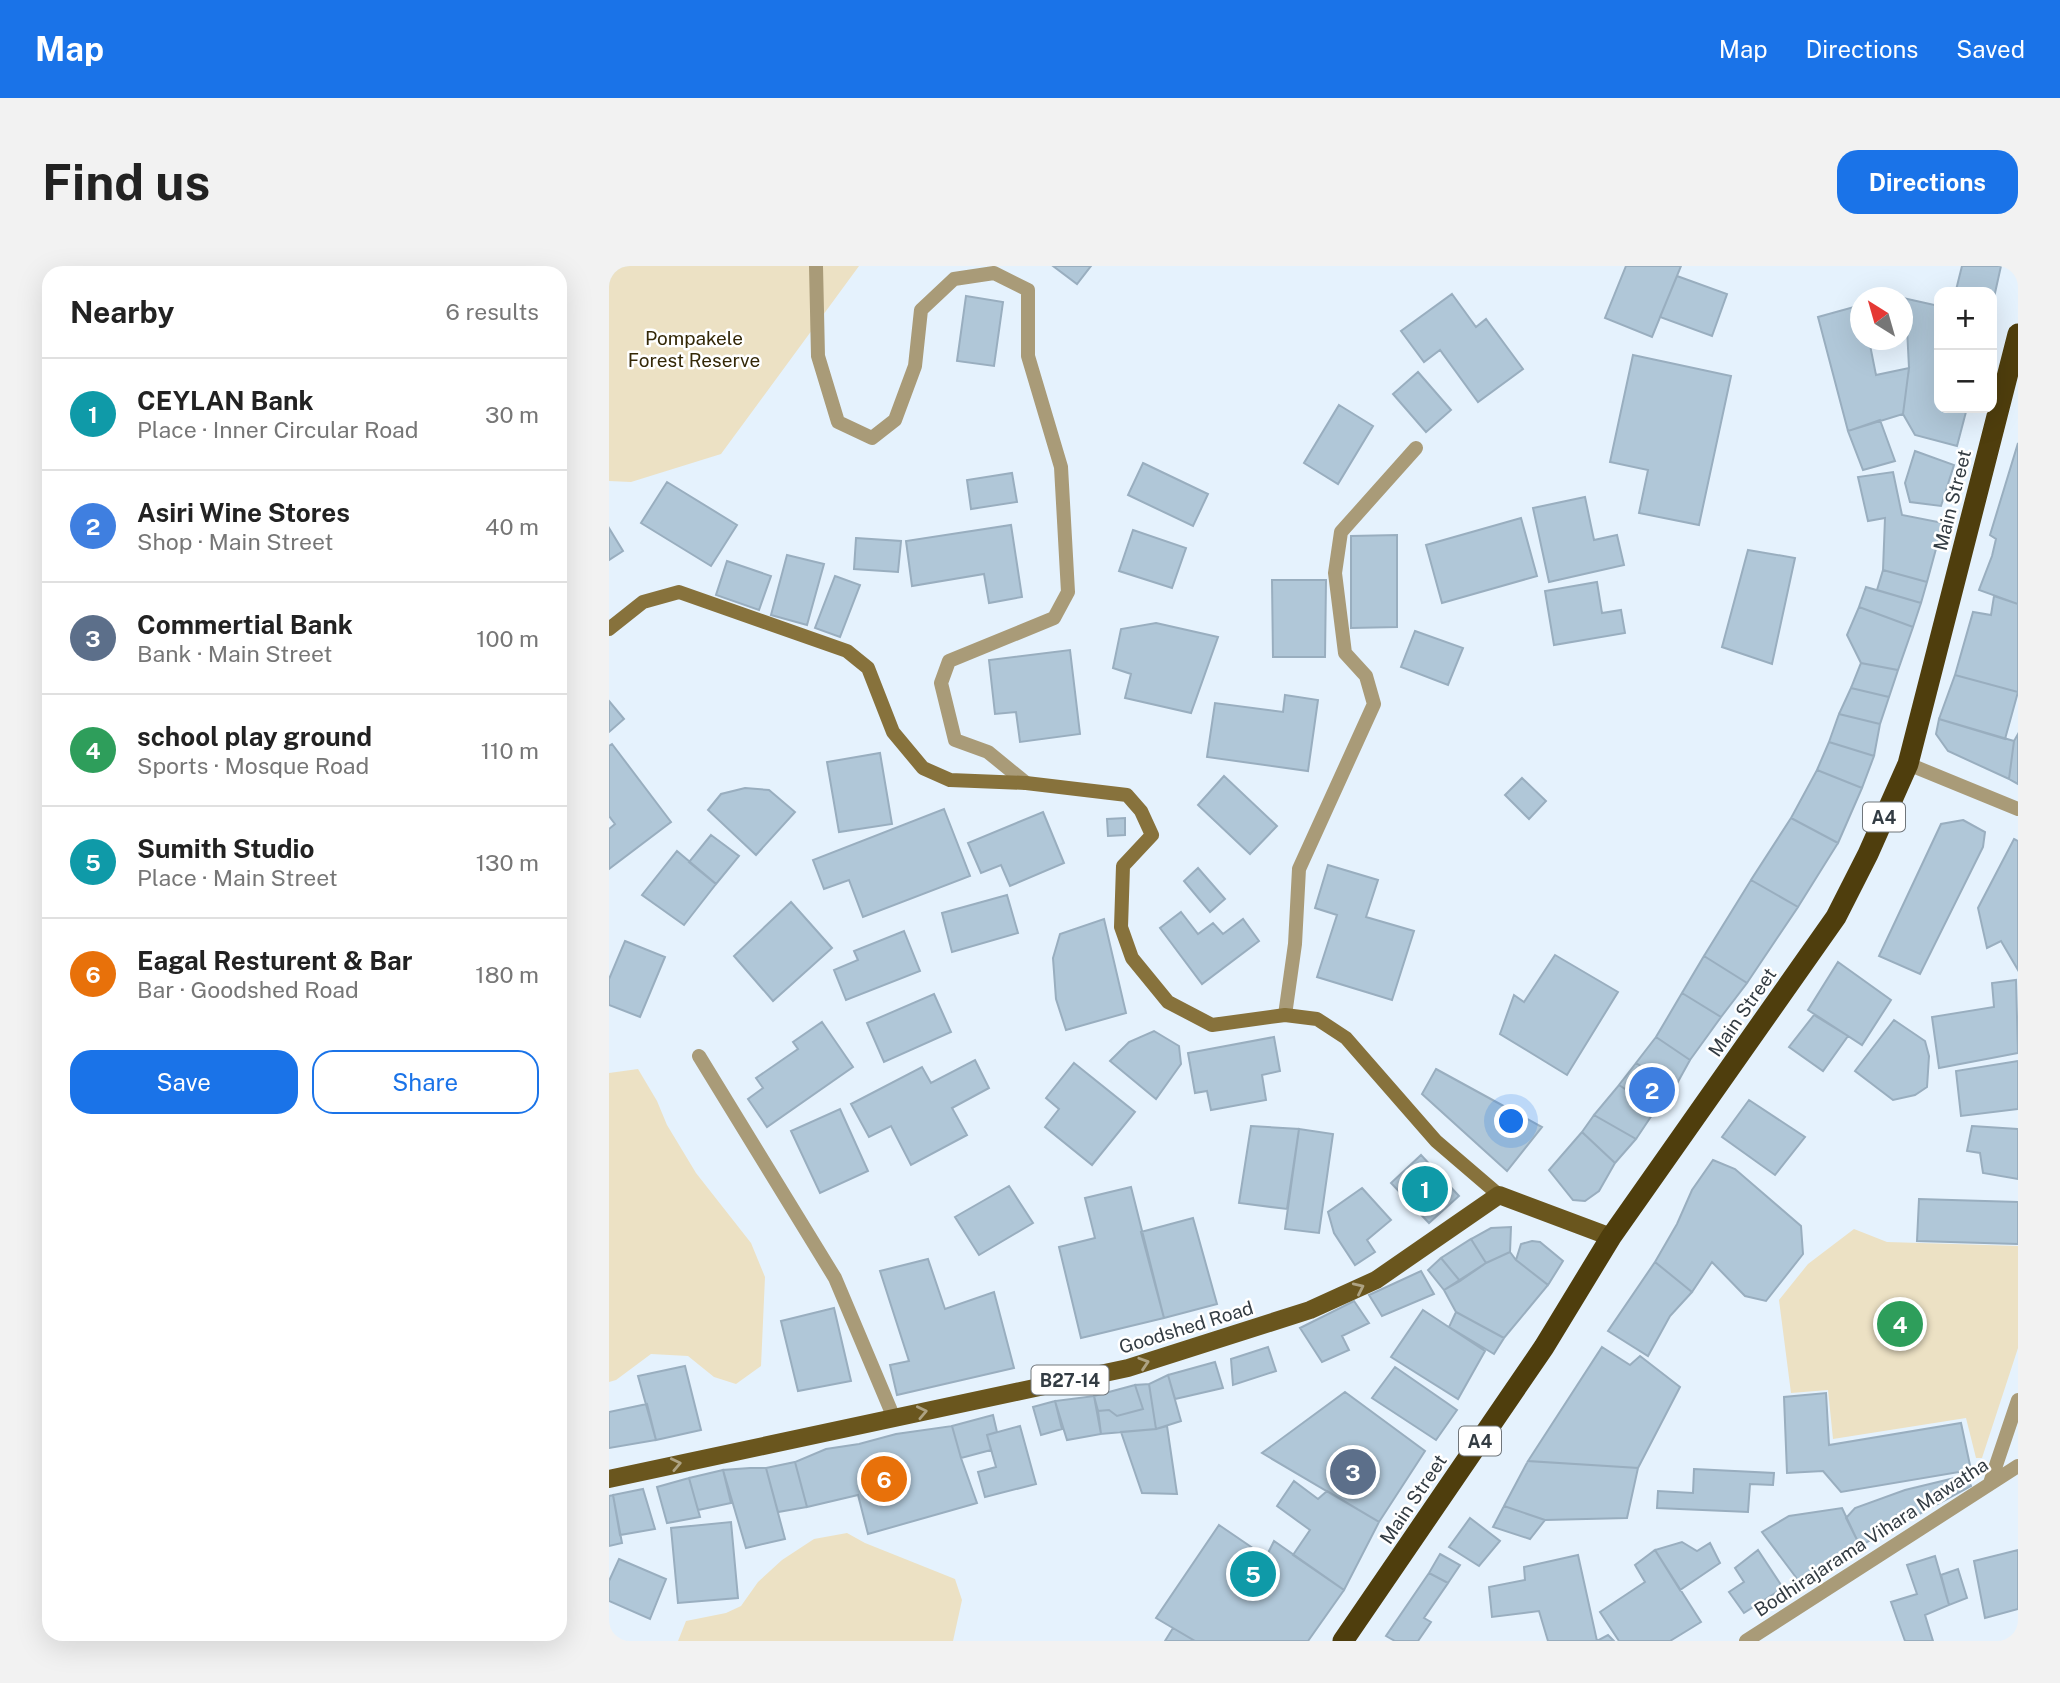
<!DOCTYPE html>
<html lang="en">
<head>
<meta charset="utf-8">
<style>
	body { margin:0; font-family:"Public Sans",sans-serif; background:#f2f2f2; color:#222 }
	.controls { position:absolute; right:21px; top:21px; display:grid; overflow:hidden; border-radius:14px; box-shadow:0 7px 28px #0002 }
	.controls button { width:63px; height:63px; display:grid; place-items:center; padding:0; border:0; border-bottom:2px solid #e0e0e0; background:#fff; color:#222; font:35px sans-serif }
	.compass { position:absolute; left:1241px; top:21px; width:63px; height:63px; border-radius:50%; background:#fff; box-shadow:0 7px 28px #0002; rotate:323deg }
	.you { position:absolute; left:903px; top:856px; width:24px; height:24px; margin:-18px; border:5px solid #fff; border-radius:50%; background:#1a73e8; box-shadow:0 0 0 10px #1a73e833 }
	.badge { display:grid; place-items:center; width:46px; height:46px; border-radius:50%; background:#1a73e8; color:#fff; font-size:23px; font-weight:700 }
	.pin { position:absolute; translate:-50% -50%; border:4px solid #fff; box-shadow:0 2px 7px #0006 }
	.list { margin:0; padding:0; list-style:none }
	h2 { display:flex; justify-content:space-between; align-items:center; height:91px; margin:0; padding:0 28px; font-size:30px }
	h2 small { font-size:23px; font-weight:400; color:#767676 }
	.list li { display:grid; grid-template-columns:46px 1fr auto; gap:21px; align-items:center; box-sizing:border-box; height:112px; padding:0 28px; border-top:2px solid #e0e0e0 }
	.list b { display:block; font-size:26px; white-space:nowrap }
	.list p { margin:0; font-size:23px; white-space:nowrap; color:#767676 }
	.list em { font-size:23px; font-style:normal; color:#767676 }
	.actions { display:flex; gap:14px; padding:21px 28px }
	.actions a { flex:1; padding:16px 0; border:2px solid #1a73e8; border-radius:21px; text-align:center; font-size:24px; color:#1a73e8 }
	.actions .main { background:#1a73e8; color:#fff }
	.map { position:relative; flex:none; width:1409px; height:1375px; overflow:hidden; border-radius:21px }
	header { display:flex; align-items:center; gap:42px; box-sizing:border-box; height:98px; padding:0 35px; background:#1a73e8; color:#fff }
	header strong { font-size:33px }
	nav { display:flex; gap:38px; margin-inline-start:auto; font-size:24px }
	.intro { display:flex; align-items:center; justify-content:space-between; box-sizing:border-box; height:168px; padding:0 42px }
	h1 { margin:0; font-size:49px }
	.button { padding:18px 32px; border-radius:21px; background:#1a73e8; color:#fff; font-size:24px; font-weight:700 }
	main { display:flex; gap:42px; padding:0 42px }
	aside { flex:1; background:#fff; border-radius:21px; box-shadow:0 7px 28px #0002 }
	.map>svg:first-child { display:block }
</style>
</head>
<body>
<header>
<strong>Map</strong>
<nav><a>Map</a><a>Directions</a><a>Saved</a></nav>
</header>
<div class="intro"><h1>Find us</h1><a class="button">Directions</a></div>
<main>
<aside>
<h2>Nearby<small>6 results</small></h2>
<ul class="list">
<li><span class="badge" style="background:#0f9aa8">1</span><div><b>CEYLAN Bank</b><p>Place · Inner Circular Road</p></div><em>30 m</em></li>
<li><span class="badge" style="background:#3f7fe0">2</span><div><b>Asiri Wine Stores</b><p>Shop · Main Street</p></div><em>40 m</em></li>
<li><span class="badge" style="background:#5c6f8a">3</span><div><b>Commertial Bank</b><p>Bank · Main Street</p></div><em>100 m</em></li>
<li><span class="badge" style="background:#2e9e5b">4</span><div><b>school play ground</b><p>Sports · Mosque Road</p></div><em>110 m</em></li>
<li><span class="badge" style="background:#0f9aa8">5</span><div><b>Sumith Studio</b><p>Place · Main Street</p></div><em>130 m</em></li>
<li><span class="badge" style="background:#e8710a">6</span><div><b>Eagal Resturent &amp; Bar</b><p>Bar · Goodshed Road</p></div><em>180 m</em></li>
</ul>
<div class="actions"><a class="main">Save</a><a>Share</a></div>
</aside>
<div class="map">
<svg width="1409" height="1375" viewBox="0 0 1409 1375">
	<rect width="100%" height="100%" fill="#e5f2fd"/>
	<path fill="#ece1c4" d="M0 0H250L112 188 22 216 0 215Z
		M29 803 48 835 58 859 87 907 142 977 156 1011 152 1100 127 1118 105 1111 79 1090 42 1088 7 1114 0 1116V807Z
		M1245 963 1278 976 1409 980V1082L1373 1192H1367L1357 1152 1224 1173 1219 1124 1182 1127 1170 1034 1199 998Z
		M238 1267 256 1277 346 1313 353 1334 344 1375H69L77 1355 117 1347 132 1340 149 1316 173 1294 205 1273Z"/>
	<path fill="#b0c7d8" stroke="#99aebf" stroke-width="2" d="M444 0H482L468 18Z
		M1017 0H1072L1043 71 996 52Z
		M1353 0H1392L1384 36 1383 26H1354L1347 24Z
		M1068 10 1118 28 1103 70 1051 51Z
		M843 28 867 61 877 53 914 103 869 136 831 84 815 96 792 65Z
		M357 30 394 36 385 100 348 95Z
		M1294 32 1330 40V142H1358L1348 180 1306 169 1294 148 1300 102 1298 62 1294 61Z
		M1252 39V74H1260L1267 109 1300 102 1294 148 1239 165 1209 51Z
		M1024 89 1122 110 1090 259 1030 247 1039 204 1001 196Z
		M809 106 842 144 817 166 784 128Z
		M730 139 764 160 729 218 695 197Z
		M1271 154 1286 195 1254 204 1239 165Z
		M1409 177V338L1370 324 1383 290 1387 273 1381 269Z
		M1306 185 1345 199 1332 240 1301 236 1296 217Z
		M534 197 599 228 584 260 519 229Z
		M1284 206 1293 249 1334 257 1318 316 1274 304 1276 252 1259 255 1249 211Z
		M403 207 408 236 362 243 358 214Z
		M58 216 128 259 102 300 32 257Z
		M976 231 985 274 1008 269 1015 299 940 316 924 242Z
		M912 252 928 310 833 337 817 279Z
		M402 259 413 331 380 337 375 308 303 320 297 275Z
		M0 262 14 285 0 294Z
		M524 264 577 282 563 322 510 305Z
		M788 269V361L742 362V270Z
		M247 272 292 275 289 306 245 303Z
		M1139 284 1186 292 1163 398 1113 381Z
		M178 289 215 298 198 359 162 349Z
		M118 295 162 310 150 344 107 329Z
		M1274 304 1318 316 1312 337 1268 324Z
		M226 310 251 319 231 371 206 362Z
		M663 314H717L716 391H664Z
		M988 316 993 347 1012 344 1016 367 945 379 936 325Z
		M1257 321 1312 337 1304 361 1250 341Z
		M1385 330 1409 338V426L1346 409 1364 346 1382 349Z
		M1250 341 1304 361 1289 404 1252 397 1238 369Z
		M547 357 609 371 582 447 516 432 522 408 504 402 512 363Z
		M806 365 854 382 839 419 792 401Z
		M461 384 471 468 411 476 407 446 386 448 380 394Z
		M1252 397 1289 404 1280 431 1242 422Z
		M1346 409 1409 426 1396 473 1330 453Z
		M1242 422 1280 431 1271 458 1230 448Z
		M676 429 709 434 699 505 598 491 606 437 674 446Z
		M0 435 15 453 0 466Z
		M1230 448 1271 458 1265 490 1220 476Z
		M1330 453 1405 475 1400 513 1339 485 1327 468Z
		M1409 468V518L1400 513 1405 475Z
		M1220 476 1265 490 1253 522 1208 504Z
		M3 478 62 556 0 603V563L6 558 0 550V480Z
		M271 487 283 558 230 566 218 496Z
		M1208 504 1253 522 1229 577 1182 552Z
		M615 510 668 560 641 588 589 539Z
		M913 512 937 535 920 553 896 529Z
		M136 522 160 524 186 546 147 589 99 544 112 528Z
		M335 543 361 610 254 651 240 614 215 623 204 594Z
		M434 546 455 597 401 620 392 599 372 607 359 577Z
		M516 552V569L499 570 498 553Z
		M1182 552 1229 577 1189 641 1142 614Z
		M1354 554 1376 566 1374 581 1311 708 1270 690 1332 558Z
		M102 569 130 590 107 618 80 596Z
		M1405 573 1409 575V704L1392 675 1378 682 1369 642Z
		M68 585 107 618 75 659 33 629Z
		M719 599 769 614 757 651 805 665 783 734 708 711 728 649 706 642Z
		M589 602 616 633 601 646 575 615Z
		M1142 614 1189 641 1138 717 1095 690Z
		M398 629 409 667 343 686 333 647Z
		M182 636 223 682 164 735 125 690Z
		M572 646 589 668 604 657 614 668 634 653 650 675 593 718 551 662Z
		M495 653 517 747 457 764 447 733 444 692 451 668Z
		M295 665 311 705 237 734 225 704 249 694 245 685Z
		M16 675 56 691 31 751 0 739V713Z
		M946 689 1009 726 958 809 891 768 905 729 915 736Z
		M1095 690 1138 717 1112 751 1073 727Z
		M1229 696 1282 734 1253 779 1199 744Z
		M1407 714 1409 787 1330 802 1323 751 1385 741 1383 717Z
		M1073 727 1112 751 1081 794 1047 771Z
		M325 728 342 766 275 796 258 757Z
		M1205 749 1239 770 1214 805 1180 781Z
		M1285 754 1316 775 1320 790 1318 821 1306 829 1284 834 1246 805Z
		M213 756 244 801 158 861 139 833 154 822 147 812 189 783 184 776Z
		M545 765 570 780 572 798 547 833 501 795 520 776Z
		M665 771 671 805 653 809 657 834 602 844 598 825 586 827 579 787Z
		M1047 771 1081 794 1066 821 1027 797Z
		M366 794 380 822 343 842 358 869 302 899 282 860 260 871 242 838 313 801 322 817Z
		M1409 795V843L1352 850 1347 805Z
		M465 797 526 846 483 899 436 861 450 843 437 832Z
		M1027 797 1066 821 1047 843 1010 819Z
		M827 803 933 861 898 905 813 828Z
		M1010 819 1047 843 1027 873 985 849Z
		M1140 834 1196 871 1166 909 1113 871Z
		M231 843 259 905 211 927 182 865Z
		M985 849 1027 873 1006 897 973 866Z
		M642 860 690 863 678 943 630 937Z
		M1363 860 1409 863V913L1374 907 1371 887 1358 885Z
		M690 863 724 868 710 967 676 963Z
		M973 866 1006 897 990 925 976 935 964 934 940 904Z
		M812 889 850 930 820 957 782 917Z
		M1104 894 1126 903 1192 960 1194 988 1157 1035 1136 1030 1103 996 1083 1026 1046 996 1068 958 1083 924Z
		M400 920 424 957 370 989 346 951Z
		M522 921 555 1052 472 1072 450 981 486 972 476 932Z
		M753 922 782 954 758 974 766 986 746 999 725 967 719 946Z
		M1310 933 1409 936V978L1308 975Z
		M584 952 608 1038 555 1052 532 966Z
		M902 961 901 986 877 997 862 973 882 962Z
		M862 973 877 997 851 1015 832 992Z
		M923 975 931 976 954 995 939 1019 907 994 912 978Z
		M901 986 907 994 939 1019 895 1072 847 1046 835 1024 877 997Z
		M832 992 851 1015 835 1024 819 1004Z
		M319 993 336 1043 385 1026 405 1102 288 1129 281 1099 300 1095 271 1005Z
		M1046 996 1083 1026 1061 1050 1039 1090 999 1065Z
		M812 1005 825 1028 773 1050 760 1029Z
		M745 1035 760 1057 733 1070 740 1084 713 1096 691 1062Z
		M225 1042 242 1115 189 1125 172 1055Z
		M814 1044 876 1085 849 1133 782 1091Z
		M847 1046 895 1072 885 1088 840 1061Z
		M659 1081 667 1105 624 1119 622 1093Z
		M993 1081 1021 1099 1031 1090 1071 1121 1029 1202 919 1195Z
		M606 1096 614 1122 566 1133 559 1109Z
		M76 1100 92 1164 47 1174 29 1110Z
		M786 1101 848 1144 827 1174 763 1132Z
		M559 1109 572 1155 547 1163 540 1118Z
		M540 1118 547 1163 492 1168 489 1145 500 1144 508 1150 534 1143 526 1119Z
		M526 1119 534 1143 508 1150 500 1144 489 1145 485 1130Z
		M736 1126 816 1185 770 1256 653 1187Z
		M1217 1127 1220 1179 1352 1157 1362 1204 1232 1226 1214 1205 1178 1207 1175 1131Z
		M485 1130 492 1168 458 1174 446 1135Z
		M446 1135 453 1163 432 1169 424 1141Z
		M38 1138 47 1174 0 1182V1146Z
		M384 1149 388 1166 378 1169 382 1184 352 1192 343 1160Z
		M343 1160 352 1192 368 1237 259 1268 249 1229 198 1241 186 1196 217 1183 250 1178 287 1168Z
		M411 1160 427 1218 376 1231 369 1206 387 1201 378 1169Z
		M558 1160 568 1228 533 1227 512 1166 547 1163Z
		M919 1195 1029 1202 1018 1252 936 1254 895 1240Z
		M186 1196 198 1241 169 1246 157 1202Z
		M141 1202H157L176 1273 137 1282 114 1204Z
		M1085 1203 1165 1207 1164 1219 1141 1218 1139 1246 1048 1242 1049 1225 1084 1227Z
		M114 1204 122 1237 89 1244 80 1212Z
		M1358 1209 1362 1220 1251 1280 1237 1252 1246 1242 1296 1224Z
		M80 1212 91 1251 58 1257 48 1221Z
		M685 1215 709 1233 718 1225 770 1256 735 1324 684 1289 701 1264 668 1240Z
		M34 1223 46 1263 11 1269 4 1229Z
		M4 1229 13 1277 0 1280V1230Z
		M895 1240 936 1254 921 1273 884 1261Z
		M1233 1242 1251 1280 1189 1314 1153 1266 1180 1250Z
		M861 1252 891 1275 870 1300 840 1281Z
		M122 1256 129 1332 69 1337 62 1262Z
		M610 1259 657 1291 665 1275 735 1324 699 1375H586L547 1352Z
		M1073 1276 1088 1285 1101 1277 1111 1297 1071 1324 1046 1284Z
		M1046 1284 1092 1356 1061 1375H1010L991 1346 1036 1316 1026 1299Z
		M1149 1284 1174 1322 1135 1347 1120 1326 1135 1316 1126 1302Z
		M1409 1284V1343L1376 1352 1365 1295Z
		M831 1288 851 1299 839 1317 820 1307Z
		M969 1289 988 1375H939L930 1345 883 1351 880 1321 916 1314 915 1301Z
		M1326 1290 1340 1339 1316 1349 1324 1375H1296L1282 1336 1308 1328 1298 1299Z
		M10 1293 57 1313 41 1353 0 1335V1315Z
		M1349 1303 1358 1332 1340 1339 1332 1309Z
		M820 1307 839 1317 815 1352 822 1356 809 1375H786L777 1370Z
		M564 1362 586 1375H556Z
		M999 1369 1005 1375H988Z"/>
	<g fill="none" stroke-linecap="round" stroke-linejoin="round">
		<path stroke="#a99b78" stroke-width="14" d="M207 0 209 90 229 156 263 172 286 154 306 100 312 44 345 13 385 7 419 24V90L452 201 459 326 445 352 340 395 332 417 346 474 379 486 417 517
			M1299 498 1409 543
			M676 749 686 678 690 603 765 438 757 410 736 387 726 307 732 266 807 182
			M90 790 226 1012 285 1152
			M1381 1217 1409 1134
			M1137 1375 1409 1200"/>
		<path stroke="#87723c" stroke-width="14" d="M0 363 34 336 70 326 238 385 259 402 284 466 314 502 341 514 417 517 518 529 532 545 543 569 514 600 512 661 523 692 559 736 603 759 676 749 708 753 737 772 827 875 890 929"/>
		<path stroke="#6a561e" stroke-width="18" d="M0 1213 519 1102 701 1044 767 1014 890 929 1002 971"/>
		<path stroke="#4f3e0d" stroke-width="21" d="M734 1375 935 1081 1002 971 1227 651 1259 588 1299 498 1409 68"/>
	</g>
	<defs><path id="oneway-chevron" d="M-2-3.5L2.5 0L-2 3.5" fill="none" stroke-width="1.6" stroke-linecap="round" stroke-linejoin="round" transform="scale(1.75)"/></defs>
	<g stroke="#ada283">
		<use href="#oneway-chevron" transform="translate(750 1022) rotate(-25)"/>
		<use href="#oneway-chevron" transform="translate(535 1097) rotate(-18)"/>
		<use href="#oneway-chevron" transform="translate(313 1146) rotate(-12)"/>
		<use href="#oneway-chevron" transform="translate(67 1198) rotate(-12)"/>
	</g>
	<g text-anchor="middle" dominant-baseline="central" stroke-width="5" stroke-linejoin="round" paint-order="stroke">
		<g fill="#fff" stroke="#70767b" stroke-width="2">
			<rect x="1254" y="536.5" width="42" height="29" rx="5"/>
			<rect x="422.5" y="1099.5" width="77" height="29" rx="5"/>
			<rect x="850" y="1160.5" width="42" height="29" rx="5"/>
		</g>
		<g font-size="18" font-weight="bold" fill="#333c43">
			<text x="1275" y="551">A4</text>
			<text x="461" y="1114">B27-14</text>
			<text x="871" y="1175">A4</text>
		</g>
		<g font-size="19" fill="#342807" stroke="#fff">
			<text x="85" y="72">Pompakele<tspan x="85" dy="22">Forest Reserve</tspan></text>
		</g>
		<g font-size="19" fill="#333c43" stroke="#fff">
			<text transform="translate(1343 234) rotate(-76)">Main Street</text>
			<text transform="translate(1133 746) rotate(-55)">Main Street</text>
			<text transform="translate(577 1061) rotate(-17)">Goodshed Road</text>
			<text transform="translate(804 1233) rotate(-56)">Main Street</text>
			<text transform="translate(1262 1271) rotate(-33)">Bodhirajarama Vihara Mawatha</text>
		</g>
	</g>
</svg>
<div class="controls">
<button>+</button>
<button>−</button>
</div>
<svg class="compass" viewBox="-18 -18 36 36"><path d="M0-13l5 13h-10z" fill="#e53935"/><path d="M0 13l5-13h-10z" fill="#767676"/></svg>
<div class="you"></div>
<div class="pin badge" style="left:816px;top:923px;background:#0f9aa8">1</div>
<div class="pin badge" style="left:1043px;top:824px;background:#3f7fe0">2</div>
<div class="pin badge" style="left:744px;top:1206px;background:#5c6f8a">3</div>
<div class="pin badge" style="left:1291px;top:1058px;background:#2e9e5b">4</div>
<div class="pin badge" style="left:644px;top:1308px;background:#0f9aa8">5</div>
<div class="pin badge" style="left:275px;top:1213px;background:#e8710a">6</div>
</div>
</main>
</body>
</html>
